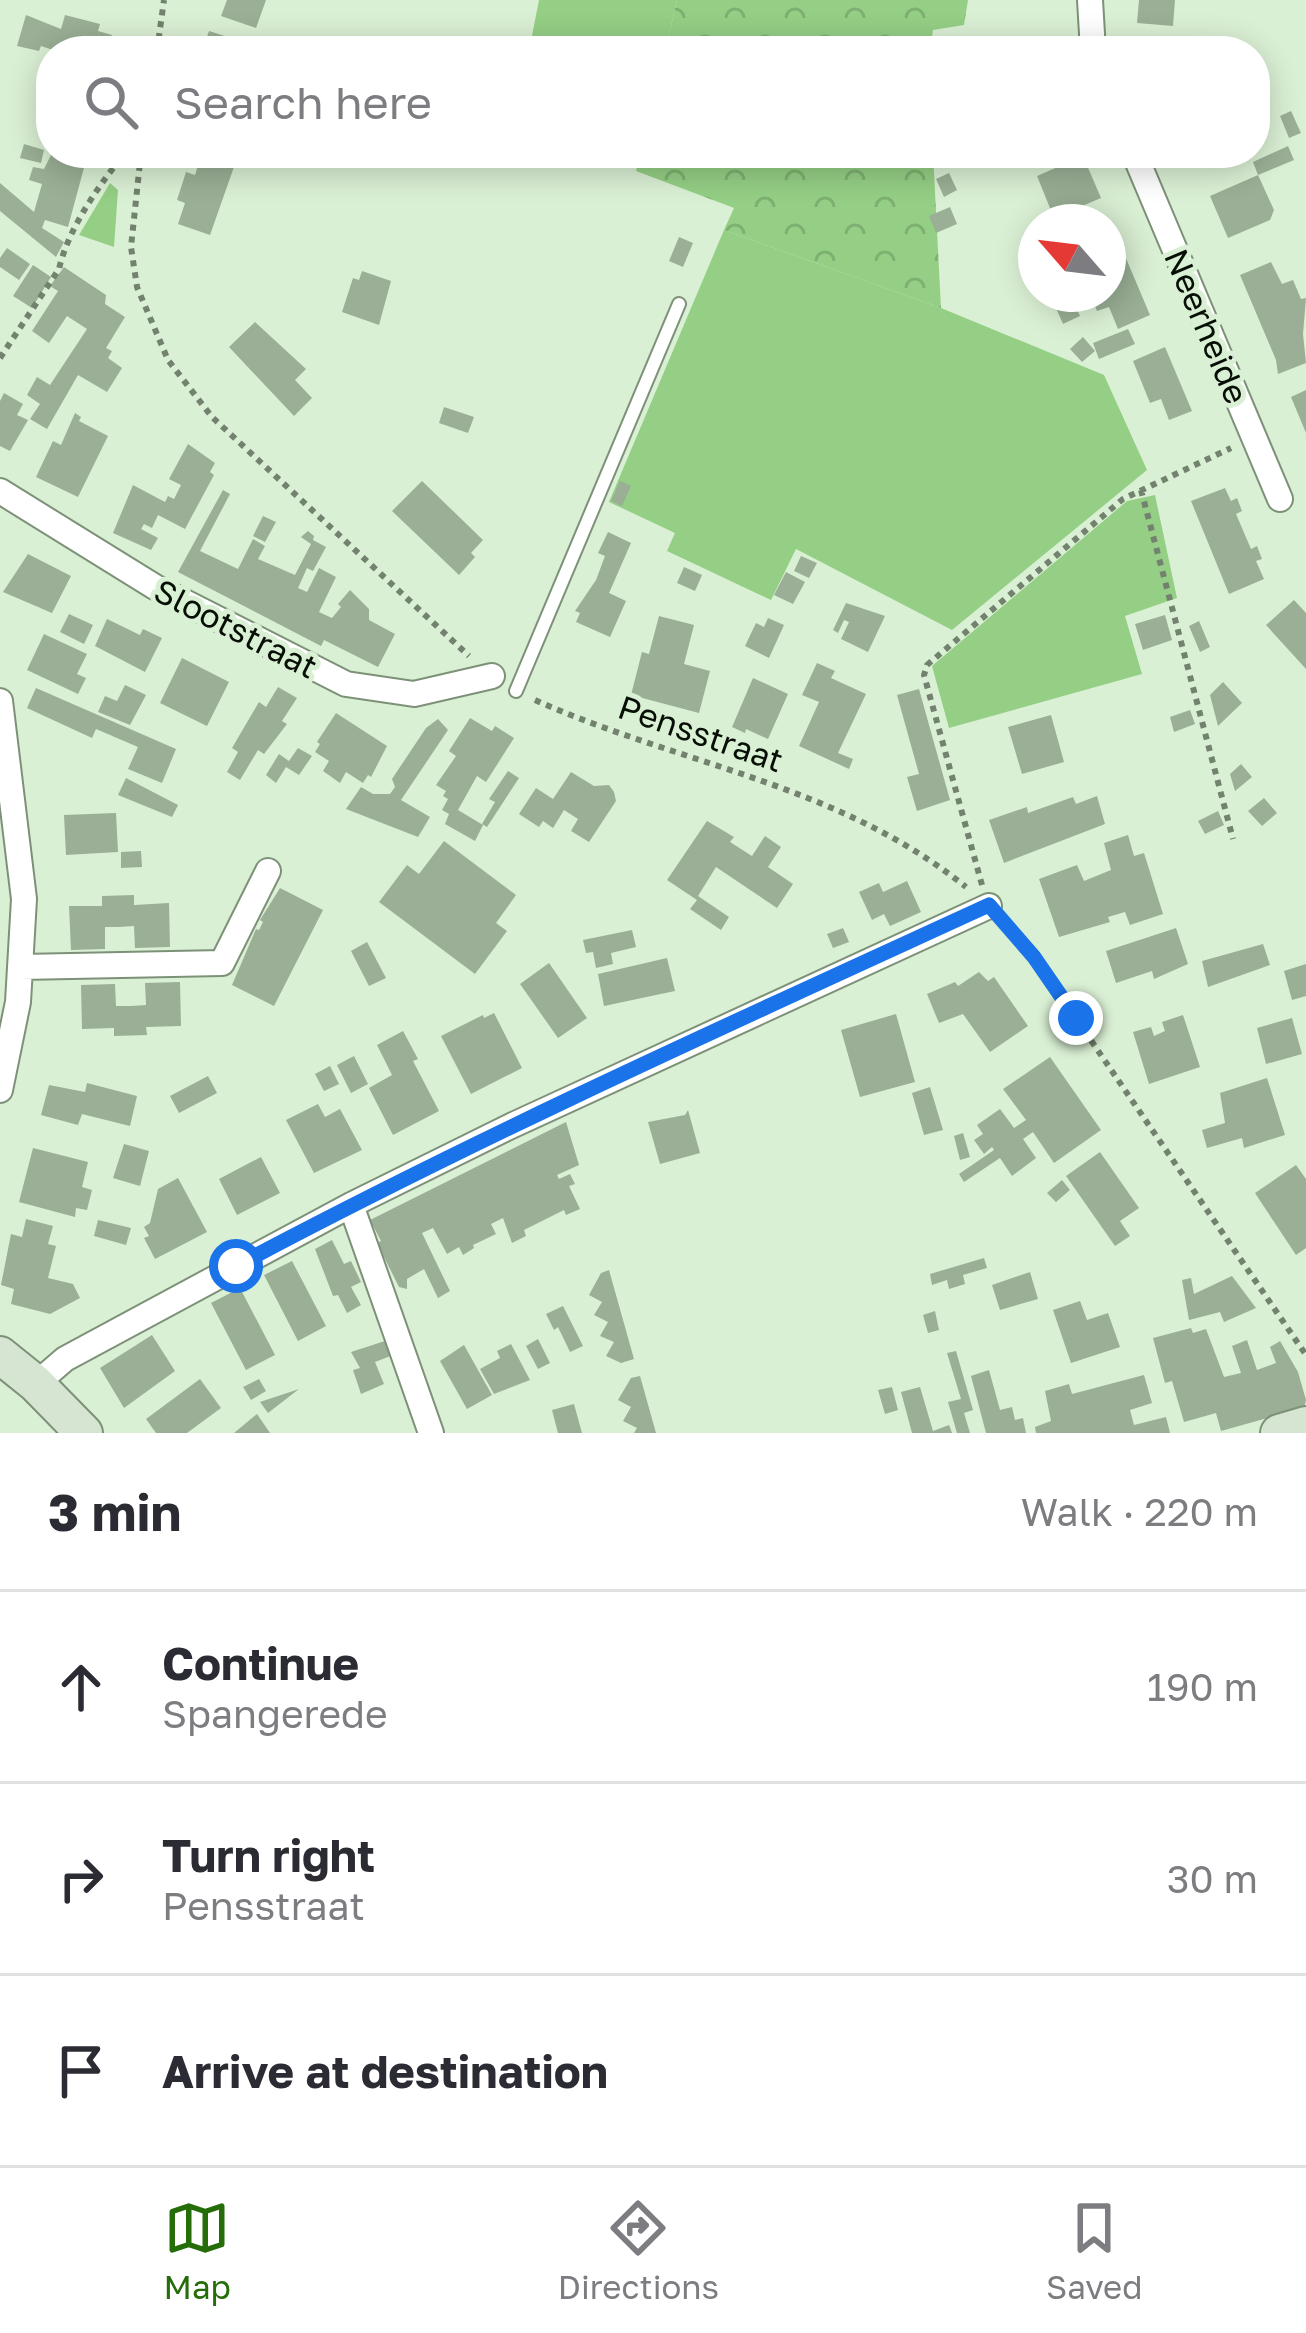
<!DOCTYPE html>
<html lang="en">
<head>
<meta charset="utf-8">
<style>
	body { margin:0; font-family:"Golos Text",sans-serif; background:#f7f7f7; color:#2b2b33 }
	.compass { position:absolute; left:1018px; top:204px; width:108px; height:108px; border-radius:50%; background:#fff; box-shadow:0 6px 30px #0003; rotate:298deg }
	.stop { position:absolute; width:36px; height:36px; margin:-27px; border:9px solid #1a73e8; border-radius:50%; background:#fff }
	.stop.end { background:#1a73e8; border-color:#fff; box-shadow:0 3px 12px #0008 }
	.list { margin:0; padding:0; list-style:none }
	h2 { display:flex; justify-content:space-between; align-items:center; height:156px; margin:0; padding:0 48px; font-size:51px }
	h2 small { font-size:39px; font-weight:400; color:#7c7c81 }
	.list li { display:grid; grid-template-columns:78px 1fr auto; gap:36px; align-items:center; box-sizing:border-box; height:192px; padding:0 48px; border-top:3px solid #e1e1e2 }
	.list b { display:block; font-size:45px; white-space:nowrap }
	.list p { margin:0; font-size:39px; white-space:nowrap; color:#7c7c81 }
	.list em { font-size:39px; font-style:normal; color:#7c7c81 }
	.icon { flex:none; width:66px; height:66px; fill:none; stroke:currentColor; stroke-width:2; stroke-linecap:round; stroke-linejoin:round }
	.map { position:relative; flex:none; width:1306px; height:1433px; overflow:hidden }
	.search { position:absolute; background:#fff; box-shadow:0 6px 30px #0003; left:36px; right:36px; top:36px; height:132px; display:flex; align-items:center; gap:30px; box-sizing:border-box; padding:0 42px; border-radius:48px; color:#7c7c81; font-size:45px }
	.sheet { height:732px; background:#fff }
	nav { display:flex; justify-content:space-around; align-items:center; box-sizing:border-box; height:168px; border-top:3px solid #e1e1e2; background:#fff; font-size:33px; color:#7c7c81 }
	nav a { display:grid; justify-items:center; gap:6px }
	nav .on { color:#256d09 }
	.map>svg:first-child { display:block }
</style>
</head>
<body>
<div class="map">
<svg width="1306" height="1433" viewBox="0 0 1306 1433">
	<defs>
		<pattern id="forest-crowns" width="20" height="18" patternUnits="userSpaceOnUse" patternTransform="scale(3)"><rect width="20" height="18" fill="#94cf85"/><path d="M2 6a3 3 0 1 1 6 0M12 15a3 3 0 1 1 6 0" fill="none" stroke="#7eb171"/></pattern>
	</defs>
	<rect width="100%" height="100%" fill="#daf0d4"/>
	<path fill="#94cf85" d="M539 0H677L665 51H529Z
		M110 183 118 190 114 247 79 235Z
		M724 230 941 308 1104 375 1147 470 952 630 796 549 771 600 667 551 675 533 609 502Z
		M1155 495 1177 598 1125 616 1142 674 949 728 932 666 1127 501Z"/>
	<path fill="url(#forest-crowns)" d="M677 0H968L964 25 933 30 930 51H665Z
		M641 153H933L941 308 724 230 734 208 636 171Z"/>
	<path fill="#9aaf95" d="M227 0H266L256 28 221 16Z
		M1139 0H1175L1173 26 1137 23Z
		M26 15 61 29 65 15 100 24 98 31 112 35 108 51H56L41 46 39 51 17 46Z
		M209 31 269 50V51L203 48Z
		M1291 111 1301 133 1289 138 1280 116Z
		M24 144 44 150 41 163 20 158Z
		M1288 146 1294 160 1258 175 1253 162Z
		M52 153H88L68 227 45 220 42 228 64 242 56 257 0 211V183L34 212 42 184 29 180 33 167 44 169Z
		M202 153 235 164 210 235 178 224 185 203 177 200 186 172 195 175Z
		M272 153H316L311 167Z
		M1083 156 1101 198 1054 218 1037 176Z
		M949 173 957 190 944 197 936 179Z
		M1258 175 1274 210 1270 220 1228 238 1210 196Z
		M950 207 957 224 936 233 929 216Z
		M1114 230 1150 315 1118 329 1109 307 1097 311 1090 294H1108V233Z
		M679 237 693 243 683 267 669 261Z
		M7 248 30 264 19 280 0 267V258Z
		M1271 262 1282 284 1293 280 1301 299 1306 298 1303 334 1306 363 1278 374 1276 360 1240 275Z
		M33 265 51 277 32 308 13 296Z
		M64 267 106 295 105 304 125 317 106 348 112 351 108 358 122 368 107 392 78 375 47 429 30 419 40 404 27 395 37 377 50 385 87 329 67 316 49 343 32 331 58 291 50 286Z
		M362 271 391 281 379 325 342 312 353 278 359 280Z
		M1073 300 1080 316 1063 324 1056 308Z
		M255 322 306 369 295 380 312 398 294 416 229 347Z
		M1128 329 1135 344 1099 359 1093 343Z
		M1083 337 1095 351 1082 362 1070 349Z
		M1165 347 1192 411 1169 420 1161 399 1150 403 1133 361Z
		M1306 390V433L1291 397Z
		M4 393 23 404 17 415 28 420 10 451 0 446V401Z
		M444 407 474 417 468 433 439 423Z
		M75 413 81 417 79 421 108 436 78 497 36 477 53 441 61 445Z
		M188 444 215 463 210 472 214 475 185 529 158 515 152 528 144 524 141 529 158 538 151 550 113 533 133 485 165 502 168 496 174 499 181 485 169 479Z
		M422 481 483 540 471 553 475 557 459 575 392 511Z
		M620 481 631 486 622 506 611 501Z
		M1225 488 1231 501 1237 498 1242 511 1236 514 1251 549 1257 546 1262 559 1256 561 1264 579 1229 594 1191 501Z
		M223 490 230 494 200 551 238 569 253 539 265 546 258 559 295 575 311 544 301 537 308 531 314 536 313 540 326 547 313 571 307 568 298 588 307 592 319 568 336 577 319 612 332 618 341 607 338 604 350 590 369 609V620L395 634 378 667 324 640 321 646 178 572Z
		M263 516 276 522 265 542 253 536Z
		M608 532 631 543 609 593 626 601 610 637 576 622 580 613 575 611 596 580 605 556 598 553Z
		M28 554 71 576 52 613 3 592Z
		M801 556 817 563 809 578 794 571Z
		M684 567 702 575 695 591 677 583Z
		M786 572 805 582 793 604 774 595Z
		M1294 600 1306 613V669L1266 625Z
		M846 603 885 616 868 652 841 639 849 622 844 620 838 633 833 630Z
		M69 614 93 625 84 644 60 632Z
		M1165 615 1172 640 1143 650 1135 624Z
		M659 616 694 625 684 664 710 671 699 713 631 695 642 652 649 654Z
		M768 618 784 625 769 658 745 646 756 623 764 627Z
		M107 619 140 635 143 629 162 638 145 672 95 646Z
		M1199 621 1210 647 1200 652 1189 626Z
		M44 634 87 654 77 674 86 678 78 694 27 670Z
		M182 658 229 682 207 726 160 703Z
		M817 663 835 671 831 678 866 694 838 753 853 759 849 769 799 746 819 702 802 695Z
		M753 678 788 694 768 739 746 729 745 733 732 727Z
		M1223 682 1242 703 1218 726 1210 695Z
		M125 685 146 695 130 725 98 712 105 696 117 701Z
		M278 687 297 698 282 721 287 724 264 754 258 750 240 780 227 772 238 752 232 748 259 702 266 707Z
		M36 688 176 749 162 783 128 769 138 747 96 729 92 738 27 708Z
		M919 689 950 800 917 811 907 777 919 774 897 695Z
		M1190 710 1195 724 1174 732 1170 717Z
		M336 713 387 746 371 777 368 775 363 783 346 772 340 783 323 771 329 761 315 752 320 744 317 742Z
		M1051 715 1064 762 1022 774 1008 727Z
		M470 718 492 731 495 726 514 738 486 782 477 776 458 810 483 825 475 841 445 824 449 814 442 810 448 799 443 796 446 791 436 785 456 756 449 751Z
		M438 719 448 730 401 800 430 817 418 837 346 809 361 787 373 794H390L395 787 392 779 426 728Z
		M298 748 312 756 299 775 286 767 276 783 266 775 279 754 289 761Z
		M1241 764 1252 777 1235 791 1230 774Z
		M508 771 519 778 487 827 482 824 495 802 489 799Z
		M571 772 594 786 609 785 614 792 616 801 589 842 571 831 578 819 564 810 553 828 543 821 539 827 519 814 536 788 553 799Z
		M126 778 178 805 172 817 118 795Z
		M1097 796 1105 824 1004 863 989 820 1027 807 1028 813 1073 797 1076 804Z
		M1264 798 1277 813 1262 826 1248 811Z
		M1218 811 1224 825 1205 834 1198 821Z
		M116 813 118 852 66 855 64 815Z
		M707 821 734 837 730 842 752 856 765 836 781 847 768 867 793 884 777 908 716 867 698 896 729 917 721 930 690 909 697 900 667 880Z
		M1128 835 1134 856 1144 853 1163 914 1130 925 1125 912 1108 917 1110 922 1059 937 1039 879 1077 865 1084 881 1111 870 1104 843Z
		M444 841 516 895 496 923 507 931 475 974 379 902 407 865 419 874Z
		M141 851 142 867 121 868V852Z
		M907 881 921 912 890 926 884 914 872 920 859 892 879 883 883 892Z
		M280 888 323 910 274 1006 232 985 256 929 259 930 263 922 260 920Z
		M134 895V905L169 903 170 947 135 948 134 926 119 927H105V949L71 950 69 906H102V896Z
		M843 928 849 942 833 948 827 934Z
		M1176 928 1188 964 1154 979 1152 971 1116 983 1106 951Z
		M632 930 636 947 611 953 613 964 596 968 593 952 586 953 583 940Z
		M367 942 386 978 369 986 351 951Z
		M1263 944 1270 965 1208 987 1202 961Z
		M667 958 675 991 604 1006 598 974Z
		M549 963 587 1018 558 1038 520 984Z
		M1306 964V996L1292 1000 1284 971Z
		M979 972 988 981 994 977 1028 1026 990 1052 963 1014 939 1023 927 994 955 982 958 986Z
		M180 982 181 1026 146 1027 147 1035 114 1036V1028L82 1029 81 985 115 984 116 1006H131L146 1005 145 983Z
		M494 1013 522 1068 471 1094 441 1036 483 1015 484 1018Z
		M896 1014 915 1082 860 1097 841 1030Z
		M1183 1015 1200 1067 1149 1084 1133 1032 1151 1027 1154 1036 1165 1031 1162 1022Z
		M1292 1018 1302 1054 1266 1064 1257 1028Z
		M403 1031 418 1059 413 1061 439 1111 393 1135 369 1088 392 1075 377 1045Z
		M354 1056 368 1084 351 1093 337 1065Z
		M1050 1057 1101 1130 1054 1163 1033 1132 1023 1139 1036 1158 1012 1176 1000 1158 964 1182 959 1174 994 1150 992 1147 984 1154 974 1140 983 1134 977 1125 1000 1109 1014 1128 1026 1120 1003 1089Z
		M330 1066 339 1084 324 1091 315 1074Z
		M208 1076 217 1093 179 1113 170 1096Z
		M1267 1078 1285 1135 1244 1148 1242 1138 1207 1148 1202 1130 1225 1123 1220 1093Z
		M87 1083 137 1096 130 1126 82 1114 78 1125 41 1115 49 1085 85 1092Z
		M930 1087 943 1130 924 1135 912 1093Z
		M318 1104 325 1117 340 1109 362 1150 314 1173 286 1120Z
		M688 1110 700 1153 660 1164 648 1122 685 1115Z
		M566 1122 579 1165 557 1175 559 1179 570 1174 575 1184 569 1186 580 1209 566 1215 564 1210 524 1230 526 1236 512 1243 503 1218 491 1224 496 1234 473 1245 474 1248 463 1255 459 1247 447 1254 433 1228 422 1233 450 1291 438 1298 424 1269 407 1279V1289L399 1287 377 1243 381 1241 370 1220Z
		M963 1133 970 1157 960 1160 954 1136Z
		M124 1144 149 1151 140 1186 113 1178Z
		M33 1148 88 1162 82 1187 92 1190 87 1210 76 1208 75 1217 19 1202Z
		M1100 1152 1139 1208 1120 1221 1130 1236 1115 1246 1066 1176Z
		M261 1157 280 1193 237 1215 219 1179Z
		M1296 1165 1306 1179V1248L1296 1255 1255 1193Z
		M178 1178 207 1232 155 1259 144 1238 149 1236 144 1227 150 1223 158 1189Z
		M1062 1180 1070 1190 1056 1202 1047 1193Z
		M26 1219 53 1226 48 1244 56 1246 48 1278 73 1284 80 1298 50 1314 11 1304 14 1289 1 1285 11 1234 22 1237Z
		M98 1220 131 1228 126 1245 94 1236Z
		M332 1240 344 1264 351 1261 361 1282 351 1287 361 1305 347 1313 338 1295 333 1296 315 1249Z
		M984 1258 987 1268 963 1275 965 1284 949 1289 947 1280 932 1285 930 1274Z
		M292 1261 326 1326 298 1341 264 1275Z
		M609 1270 634 1359 621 1363 606 1356 614 1342 600 1336 608 1322 594 1315 602 1302 589 1295 601 1273Z
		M1030 1272 1038 1299 1000 1310 992 1285Z
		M1232 1276 1256 1308 1224 1322 1220 1312 1189 1320 1182 1280 1191 1278 1194 1294Z
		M240 1288 275 1355 246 1370 211 1303Z
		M1080 1301 1087 1320 1108 1313 1120 1347 1071 1363 1053 1310Z
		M563 1306 583 1346 570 1352 558 1327 554 1330 546 1314Z
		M935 1311 939 1330 928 1333 923 1315Z
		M1191 1328 1193 1333 1206 1329 1224 1377 1241 1373 1232 1346 1247 1340 1257 1370 1276 1363 1270 1347 1280 1341 1298 1372 1306 1400 1304 1408 1221 1431 1216 1413 1184 1422 1172 1381 1165 1383 1153 1338Z
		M152 1335 175 1371 124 1408 100 1368Z
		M538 1339 550 1363 538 1369 526 1346Z
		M388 1340 393 1355 375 1362 384 1384 361 1394 353 1370 360 1368 351 1352Z
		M511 1344 530 1380 494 1394 480 1369 500 1358 497 1351Z
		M464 1345 492 1395 467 1409 440 1361Z
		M956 1351 973 1410 964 1413 970 1433H957L948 1402 961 1399 947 1353Z
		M989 1370 1000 1410 1012 1407 1015 1420 1023 1418 1026 1433H986L971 1376Z
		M1144 1375 1152 1403 1130 1410 1134 1425 1166 1417 1170 1433H1036L1035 1427 1051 1421 1045 1391 1069 1384 1072 1394Z
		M640 1376 656 1433H634L637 1428 623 1421 631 1407 618 1400 631 1378Z
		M200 1379 221 1408 187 1433H156L146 1419Z
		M259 1379 266 1391 251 1400 243 1387Z
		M892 1387 898 1410 885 1414 878 1390Z
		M920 1387 933 1431 949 1425 952 1433H912L901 1392Z
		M299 1389 268 1413 260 1402Z
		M574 1404 582 1433H558L552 1410Z
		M257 1414 270 1433H234Z"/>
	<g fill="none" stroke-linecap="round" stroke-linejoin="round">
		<g stroke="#7d9178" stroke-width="16">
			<path id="lane" d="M516 691 679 304"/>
		</g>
		<g stroke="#7d9178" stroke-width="28">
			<path id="street" d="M1090 0 1093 51
				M1134 153 1280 499
				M0 491 155 587 346 684 414 694 492 676
				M0 701 24 899 18 1002 0 1090
				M21 967 222 963 268 871
				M351 1205 431 1433
				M36 1384 65 1359 351 1205 513 1125 989 906"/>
		</g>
		<g stroke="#7d9178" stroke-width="40">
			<path id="secondary" d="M0 1355 36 1384 84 1433
				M1279 1433 1306 1425"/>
		</g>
		<path stroke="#73816f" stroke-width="6" stroke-dasharray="6 6" stroke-linecap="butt" d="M157 51 164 0
			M141 153 131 247 137 287 168 360 212 417 469 656
			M0 358 59 269C68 229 99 185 125 153
			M1141 490 1233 839
			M535 700C681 765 838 784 966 887
			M982 885 924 675 927 665 1123 499 1231 448
			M1006 925 1034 957 1306 1355"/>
		<use href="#lane" stroke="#fff" stroke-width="12"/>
		<use href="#street" stroke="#fff" stroke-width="24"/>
		<use href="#secondary" stroke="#d6e4d2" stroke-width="36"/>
	</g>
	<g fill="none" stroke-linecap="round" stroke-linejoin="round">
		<path stroke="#1a73e8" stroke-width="15" d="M236 1266C482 1135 736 1021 989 905L1034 957 1076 1018"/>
	</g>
	<g text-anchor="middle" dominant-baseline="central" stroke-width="10" stroke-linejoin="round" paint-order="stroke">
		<g font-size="33" fill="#070e05" stroke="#daf0d4">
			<text transform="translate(1207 326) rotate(67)">Neerheide</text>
			<text transform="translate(236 628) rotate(27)">Slootstraat</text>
			<text transform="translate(701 733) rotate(19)">Pensstraat</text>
		</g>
	</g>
</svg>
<svg class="compass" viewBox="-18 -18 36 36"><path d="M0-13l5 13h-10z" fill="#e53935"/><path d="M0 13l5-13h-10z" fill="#7c7c81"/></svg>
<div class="stop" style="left:236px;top:1266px"></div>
<div class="stop end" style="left:1076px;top:1018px"></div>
<div class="search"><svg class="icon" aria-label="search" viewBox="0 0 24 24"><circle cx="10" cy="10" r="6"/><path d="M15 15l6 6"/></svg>Search here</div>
</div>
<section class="sheet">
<h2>3 min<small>Walk · 220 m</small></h2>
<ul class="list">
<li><svg class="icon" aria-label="ahead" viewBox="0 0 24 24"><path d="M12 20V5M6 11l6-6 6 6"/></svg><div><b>Continue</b><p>Spangerede</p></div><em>190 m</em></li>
<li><svg class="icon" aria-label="right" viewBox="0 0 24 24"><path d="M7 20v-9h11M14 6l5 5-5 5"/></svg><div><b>Turn right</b><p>Pensstraat</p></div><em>30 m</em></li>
<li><svg class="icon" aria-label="arrive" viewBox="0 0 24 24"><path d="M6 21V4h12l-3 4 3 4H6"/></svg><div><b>Arrive at destination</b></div></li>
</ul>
</section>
<nav>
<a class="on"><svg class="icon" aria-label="map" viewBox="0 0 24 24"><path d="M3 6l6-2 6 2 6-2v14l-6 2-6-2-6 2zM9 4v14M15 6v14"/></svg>Map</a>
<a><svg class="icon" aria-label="directions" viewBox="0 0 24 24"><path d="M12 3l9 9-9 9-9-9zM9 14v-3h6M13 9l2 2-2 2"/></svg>Directions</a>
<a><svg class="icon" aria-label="saved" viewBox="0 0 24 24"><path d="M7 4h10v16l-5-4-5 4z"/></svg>Saved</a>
</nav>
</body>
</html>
